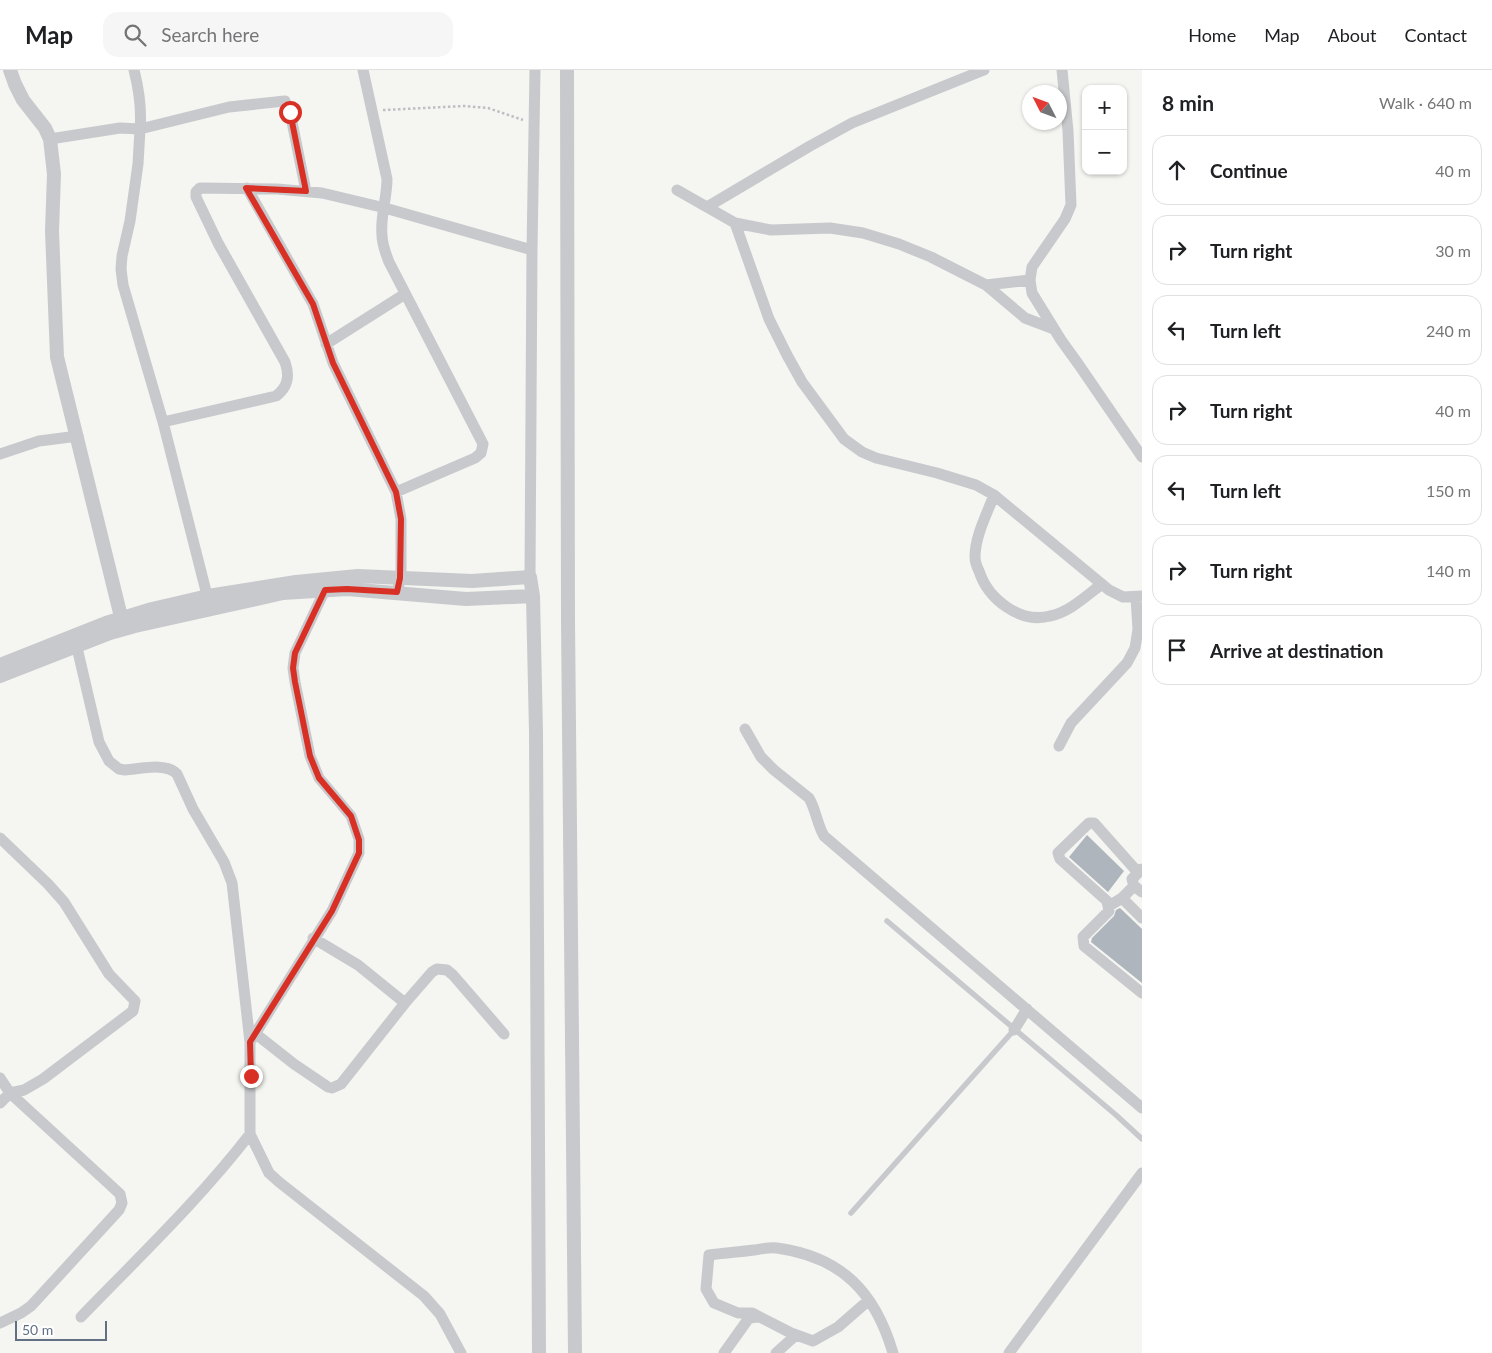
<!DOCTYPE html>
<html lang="en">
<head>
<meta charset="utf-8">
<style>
	body { margin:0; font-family:Lato,sans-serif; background:#f6f6f6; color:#202124 }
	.controls { position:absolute; right:15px; top:15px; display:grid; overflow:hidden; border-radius:10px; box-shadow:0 1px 4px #0004 }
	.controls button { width:45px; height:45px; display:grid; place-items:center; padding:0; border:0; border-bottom:1px solid #e0e0e0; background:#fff; color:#202124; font:25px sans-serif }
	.compass { position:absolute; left:1022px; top:15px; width:45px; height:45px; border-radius:50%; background:#fff; box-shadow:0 1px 4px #0004; rotate:312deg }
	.scale { position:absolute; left:15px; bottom:12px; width:92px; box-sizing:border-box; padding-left:5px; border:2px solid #627084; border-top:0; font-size:14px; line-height:18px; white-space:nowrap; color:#627084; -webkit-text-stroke:4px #fff; paint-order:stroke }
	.stop { position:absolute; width:15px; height:15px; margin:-11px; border:4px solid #d93025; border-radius:50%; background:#fff }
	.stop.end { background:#d93025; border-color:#fff; box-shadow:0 1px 5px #0008 }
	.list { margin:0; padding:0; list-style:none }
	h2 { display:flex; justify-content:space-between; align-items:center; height:65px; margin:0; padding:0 20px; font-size:21px }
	h2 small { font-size:16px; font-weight:400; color:#757577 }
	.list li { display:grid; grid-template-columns:32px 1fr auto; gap:15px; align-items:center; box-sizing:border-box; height:70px; margin:0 10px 10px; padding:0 10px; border:1px solid #e0e0e0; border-radius:15px }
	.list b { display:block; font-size:19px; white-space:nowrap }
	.list em { font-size:16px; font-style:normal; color:#757577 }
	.icon { flex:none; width:28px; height:28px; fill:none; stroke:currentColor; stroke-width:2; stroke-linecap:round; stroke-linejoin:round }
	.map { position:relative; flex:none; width:1142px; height:1283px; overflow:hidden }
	header { display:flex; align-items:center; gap:30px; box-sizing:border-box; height:70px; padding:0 25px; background:#fff; border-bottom:1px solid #e0e0e0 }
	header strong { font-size:24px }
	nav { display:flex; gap:28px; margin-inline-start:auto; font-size:18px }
	.search { width:350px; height:45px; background:#f6f6f6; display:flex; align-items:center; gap:12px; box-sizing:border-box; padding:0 18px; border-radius:15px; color:#757577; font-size:19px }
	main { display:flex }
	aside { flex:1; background:#fff }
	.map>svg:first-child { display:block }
</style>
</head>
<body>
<header>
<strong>Map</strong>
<div class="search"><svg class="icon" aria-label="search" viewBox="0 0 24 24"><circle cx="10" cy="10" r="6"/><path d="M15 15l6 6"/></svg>Search here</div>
<nav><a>Home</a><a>Map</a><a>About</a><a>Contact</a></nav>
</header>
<main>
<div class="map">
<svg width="1142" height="1283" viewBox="0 0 1142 1283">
	<rect width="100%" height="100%" fill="#f5f5f1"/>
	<path fill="#afb5bc" d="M1087 765 1124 801 1108 822 1069 787Z
		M1120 838 1142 859V913L1091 872 1092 868 1114 846 1116 840Z"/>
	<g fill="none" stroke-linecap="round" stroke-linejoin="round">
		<path stroke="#bebfc2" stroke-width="2.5" stroke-dasharray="2.5 2.5" stroke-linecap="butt" d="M383 40 464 36 488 38 523 50"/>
		<path stroke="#c7c9cd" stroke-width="5.5" d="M887 851 1116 1045 1142 1069
			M851 1143 1014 960"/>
		<path stroke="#c7c9cd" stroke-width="11" d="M134 0C139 20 142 38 140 59L229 37 285 31 290 42 306 121
			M363 0 387 109C387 128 380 147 382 165 382 175 386 184 389 192L483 374 481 383 475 388 396 422
			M1062 0 1068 61 1071 135 1065 149 1032 197 1030 210 1032 223 1061 270 1079 295 1142 387
			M50 69 120 58 140 59 138 94 130 151 122 186 121 199 123 215 163 352 209 533
			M247 118 313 234 333 293 396 422 401 449V507L397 522
			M677 120 735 153 771 160 830 158 863 163 899 174 931 187 986 215 1025 248 1054 259
			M707 137 810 76 852 53 984 0
			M735 153 769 249 787 285 802 312 844 369 862 382 876 388 937 403 976 415 994 425 1109 520 1123 527 1142 526
			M986 215 1030 210
			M326 274 405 224
			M163 352 276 326C288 317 290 306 285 292L218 173 196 127V122L200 118 277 119 322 123 385 138 532 180
			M0 384 39 371 78 366
			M994 425C987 444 975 466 975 487 975 492 977 497 979 501 988 529 1020 554 1050 546 1070 542 1087 525 1102 514
			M530 507 532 180 535 0
			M75 569 99 672 109 691 119 699 125 700C140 699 166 692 177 704L193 739 224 792 232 813 250 972V1064L269 1103 279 1112 424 1226 440 1244 461 1283
			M745 659 761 687 774 700 809 728C816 740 817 754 824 766L1142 1038
			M1059 676 1071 653 1127 593 1135 578 1138 559 1136 528
			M0 768 48 814 64 832 109 904 135 931 133 941 43 1009 24 1020 10 1023 0 1033
			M1142 799 1132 809 1134 816 1142 822
			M1140 801 1134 798 1094 753H1089L1058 783 1060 789 1107 831 1109 841 1083 867 1084 876 1142 923
			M1122 828 1142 848
			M1109 836 1122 828 1134 816
			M313 868 358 895 405 933
			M1014 960 1027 939
			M256 964 294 994 328 1017 332 1018 341 1014 405 933 432 902 437 899 447 900 453 905 504 964
			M250 972 332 841 359 783V769L351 746 319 708 310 686 295 612 293 598 295 583 325 520
			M0 1008 10 1023 120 1124 122 1133 119 1140 31 1236 21 1243 0 1253
			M869 1230 838 1257 813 1271 791 1263 752 1243H738L714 1233 706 1219 709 1185C724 1183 739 1182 754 1180 761 1179 770 1177 777 1178 842 1187 875 1222 893 1283
			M81 1247C139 1187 199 1130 250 1064
			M724 1283 749 1248 758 1247
			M776 1283 796 1265
			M1009 1283 1142 1103"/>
		<path stroke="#c7c9cd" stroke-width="14" d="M10 0 15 14 23 30 45 58 50 69 54 104 52 161 57 287 124 559
			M567 0 568 551 575 1283
			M0 595 106 553 152 539 208 526 296 512 358 506 472 511 530 507 533 526 536 662 539 1283
			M0 606 110 563 135 556 283 523 347 519 466 529 533 526"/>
	</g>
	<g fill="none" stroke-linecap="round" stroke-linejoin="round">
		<path stroke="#d93025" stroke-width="6" d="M251 1006 250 972 332 841 359 783V770L351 746 319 708 310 686 295 612 293 598 295 583 325 520 347 519 397 522 400 508 401 449 396 422 333 293 313 234 246 118 306 121 290 42"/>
	</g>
</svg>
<div class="controls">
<button>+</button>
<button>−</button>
</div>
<svg class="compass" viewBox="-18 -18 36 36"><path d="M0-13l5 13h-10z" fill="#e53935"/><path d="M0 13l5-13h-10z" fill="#757577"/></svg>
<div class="scale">50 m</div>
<div class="stop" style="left:290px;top:42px"></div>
<div class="stop end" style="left:251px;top:1006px"></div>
</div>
<aside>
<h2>8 min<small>Walk · 640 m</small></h2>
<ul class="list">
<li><svg class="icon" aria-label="ahead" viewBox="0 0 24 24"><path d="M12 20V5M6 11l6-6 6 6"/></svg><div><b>Continue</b></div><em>40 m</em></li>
<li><svg class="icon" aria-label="right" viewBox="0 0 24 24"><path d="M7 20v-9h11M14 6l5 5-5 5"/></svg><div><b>Turn right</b></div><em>30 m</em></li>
<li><svg class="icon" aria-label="left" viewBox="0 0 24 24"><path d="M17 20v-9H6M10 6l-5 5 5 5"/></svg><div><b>Turn left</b></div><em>240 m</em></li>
<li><svg class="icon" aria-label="right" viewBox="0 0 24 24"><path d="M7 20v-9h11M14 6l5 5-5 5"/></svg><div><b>Turn right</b></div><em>40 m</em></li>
<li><svg class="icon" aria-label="left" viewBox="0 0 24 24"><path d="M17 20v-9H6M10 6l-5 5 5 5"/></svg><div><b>Turn left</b></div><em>150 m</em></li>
<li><svg class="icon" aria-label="right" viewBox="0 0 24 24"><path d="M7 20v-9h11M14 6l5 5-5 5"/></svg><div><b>Turn right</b></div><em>140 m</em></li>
<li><svg class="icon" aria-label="arrive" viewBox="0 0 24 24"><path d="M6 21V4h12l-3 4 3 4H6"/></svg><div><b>Arrive at destination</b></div></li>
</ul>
</aside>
</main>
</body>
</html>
